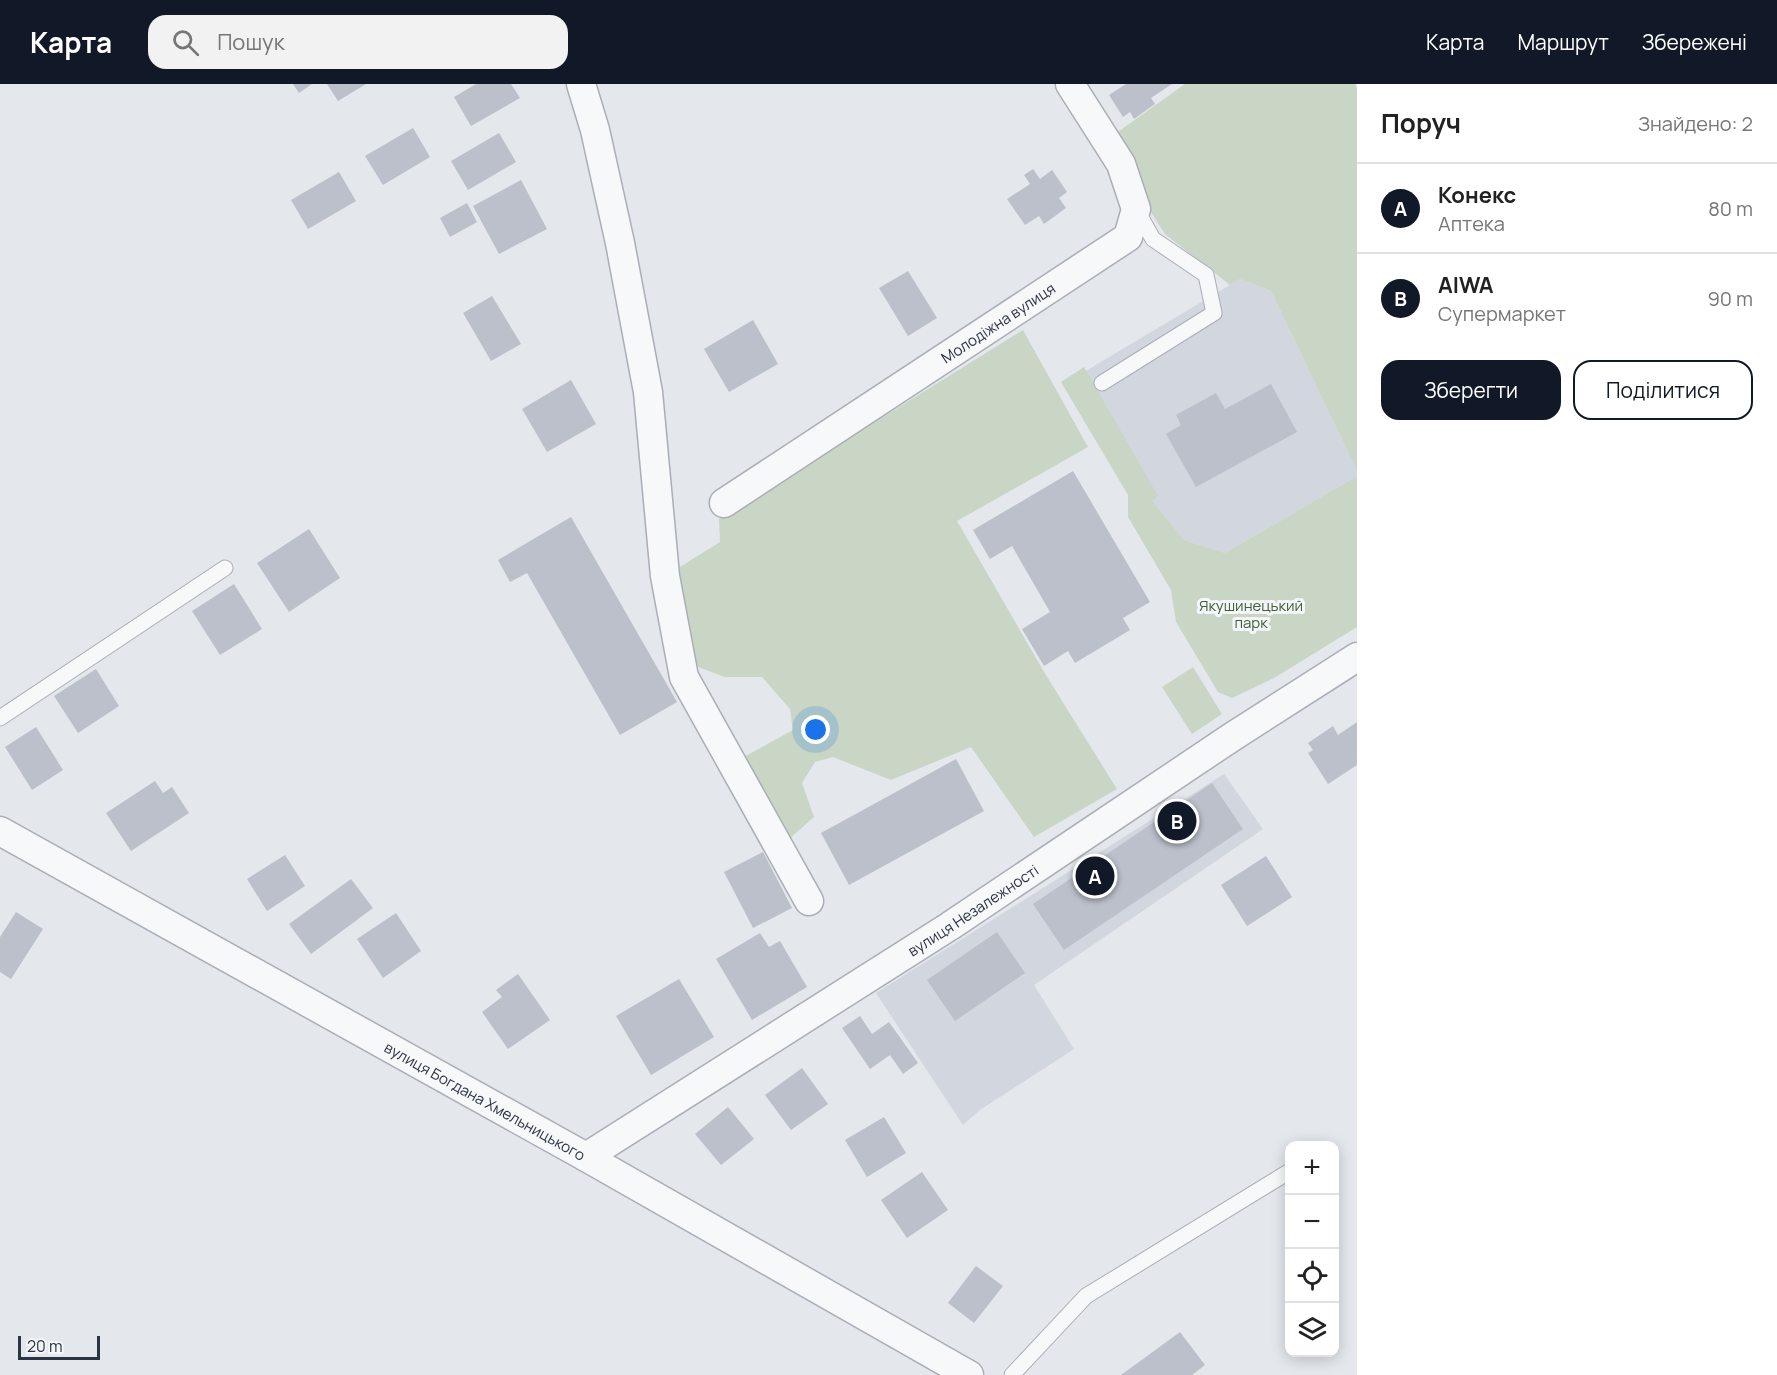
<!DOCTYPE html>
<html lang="uk">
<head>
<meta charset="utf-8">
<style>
	body { margin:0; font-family:Manrope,sans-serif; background:#f2f2f2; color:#222 }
	.controls { position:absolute; right:18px; bottom:18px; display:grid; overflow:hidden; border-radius:12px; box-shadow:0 3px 15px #0003 }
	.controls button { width:54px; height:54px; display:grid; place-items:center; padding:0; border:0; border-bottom:2px solid #e0e0e0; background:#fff; color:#222; font:30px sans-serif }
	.scale { position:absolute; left:18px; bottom:15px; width:82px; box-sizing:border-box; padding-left:6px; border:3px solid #2b3445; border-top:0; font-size:16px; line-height:21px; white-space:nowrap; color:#2b3445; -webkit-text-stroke:4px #f4f6f9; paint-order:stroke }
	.you { position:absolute; left:816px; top:646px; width:21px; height:21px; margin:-15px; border:4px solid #fff; border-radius:50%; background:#1a73e8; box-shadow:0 0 0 9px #1a73e833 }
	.badge { display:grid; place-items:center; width:39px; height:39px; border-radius:50%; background:#111827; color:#fff; font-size:20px; font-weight:700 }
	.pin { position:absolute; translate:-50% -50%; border:3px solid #fff; box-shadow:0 2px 6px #0006 }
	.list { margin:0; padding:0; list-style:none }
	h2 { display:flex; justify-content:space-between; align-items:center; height:78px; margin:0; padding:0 24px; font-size:26px }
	h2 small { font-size:20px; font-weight:400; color:#767676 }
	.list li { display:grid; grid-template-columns:39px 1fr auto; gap:18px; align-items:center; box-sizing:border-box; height:90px; padding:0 24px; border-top:2px solid #e0e0e0 }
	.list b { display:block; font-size:22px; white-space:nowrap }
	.list p { margin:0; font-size:20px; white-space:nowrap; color:#767676 }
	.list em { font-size:20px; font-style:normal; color:#767676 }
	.actions { display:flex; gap:12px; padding:18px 24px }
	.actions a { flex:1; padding:14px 0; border:2px solid #111827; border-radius:18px; text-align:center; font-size:21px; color:#111827 }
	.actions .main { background:#111827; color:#fff }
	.icon { flex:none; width:33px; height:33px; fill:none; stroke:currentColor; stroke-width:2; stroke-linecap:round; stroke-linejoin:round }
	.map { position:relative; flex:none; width:1357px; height:1291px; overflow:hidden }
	header { display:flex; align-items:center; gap:36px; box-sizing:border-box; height:84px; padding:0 30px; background:#111827; color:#fff }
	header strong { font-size:28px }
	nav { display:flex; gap:33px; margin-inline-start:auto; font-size:21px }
	.search { width:420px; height:54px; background:#f2f2f2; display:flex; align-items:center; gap:15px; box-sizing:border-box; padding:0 21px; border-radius:18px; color:#767676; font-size:22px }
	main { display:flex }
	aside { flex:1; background:#fff }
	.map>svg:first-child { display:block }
</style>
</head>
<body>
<header>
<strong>Карта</strong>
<div class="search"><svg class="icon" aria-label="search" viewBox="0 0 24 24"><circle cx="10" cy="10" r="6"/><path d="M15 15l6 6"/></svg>Пошук</div>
<nav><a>Карта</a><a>Маршрут</a><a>Збережені</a></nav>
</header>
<main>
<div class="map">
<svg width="1357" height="1291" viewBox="0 0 1357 1291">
	<rect width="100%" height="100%" fill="#e4e7ec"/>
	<path fill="#d2d6de" d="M1240 195 1271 207 1357 387V392L1225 469 1184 456 1151 417 1079 291Z
		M1224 690 1263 745 1034 901 1074 965 980 1026 963 1041 876 909Z"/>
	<path fill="#c9d6c5" d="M1185 0H1355L1357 4V387L1271 207 1240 195 1230 201 1165 150 1152 130 1131 76 1115 50Z
		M1023 246 1088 363 957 437 1044 588 1117 705 1034 753 971 663 891 696 833 673 815 678 802 699 814 733 789 755 744 673 793 646 790 625 762 593H725L698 583 690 559 675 486 720 458 719 435Z
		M1084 283 1158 412 1152 417 1184 456 1225 469 1357 392V543L1274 594 1232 614 1218 608 1176 538 1171 506 1128 433V411L1061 298Z
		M1193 583 1222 630 1192 650 1162 603Z"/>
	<path fill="#bbc0ca" d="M293 0H312L299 9Z
		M327 0H366L338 17Z
		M476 0H511L520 14 471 42 454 13Z
		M1126 0H1172L1151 14 1155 20 1134 35 1130 28 1123 33 1109 11Z
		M413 44 430 73 383 101 365 72Z
		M499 49 516 78 468 106 451 77Z
		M1033 85 1040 95 1052 86 1067 108 1059 114 1066 124 1044 140 1039 132 1025 141 1007 115 1030 100 1024 91Z
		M339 88 356 117 308 145 291 116Z
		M521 96 547 145 499 170 473 122Z
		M467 119 477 138 450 153 440 134Z
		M908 187 937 234 908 252 879 204Z
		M492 212 521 260 491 277 463 229Z
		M753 236 778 280 729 308 704 265Z
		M571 296 596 340 547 368 522 325Z
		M1271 300 1297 348 1196 403 1166 350 1181 341 1176 331 1216 309 1225 325Z
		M1073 387 1150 518 1123 534 1130 546 1075 579 1068 567 1044 582 1022 545 1050 528 1012 462 990 475 973 446Z
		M571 433 677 618 620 651 527 489 510 498 498 476Z
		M309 445 340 494 289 528 257 479Z
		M234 500 262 545 220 571 192 527Z
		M96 585 119 622 78 649 54 612Z
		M1357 638V681L1328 700 1308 669 1313 666 1308 659 1333 642 1338 651Z
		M36 643 63 686 32 706 5 663Z
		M956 675 984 727 849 801 821 749Z
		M155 697 163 709 172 703 189 729 131 767 106 729Z
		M1212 699 1243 745 1064 866 1033 820Z
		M763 768 792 824 753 844 724 788Z
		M285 771 305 802 267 827 247 795Z
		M1266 772 1292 813 1247 842 1221 801Z
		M351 795 373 824 311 870 289 840Z
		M16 828 43 845 11 895 0 888V853Z
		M396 829 421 867 383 894 357 855Z
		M997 848 1025 889 955 937 927 896Z
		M760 849 769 863 780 857 807 903 752 936 716 875Z
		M518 890 550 936 508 965 482 928 502 913 496 906Z
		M679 895 714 953 651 991 616 932Z
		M860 932 872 950 889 938 918 979 903 990 890 971 870 985 842 944Z
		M802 984 828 1020 791 1046 765 1011Z
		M728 1023 754 1055 721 1081 695 1050Z
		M884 1033 906 1069 867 1093 845 1056Z
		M922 1088 948 1126 907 1154 881 1116Z
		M976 1182 1003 1202 974 1239 948 1219Z
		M1180 1248 1205 1281 1192 1291H1121Z"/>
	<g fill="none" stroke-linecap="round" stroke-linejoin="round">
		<g stroke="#a9aeb7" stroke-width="17">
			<path id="lane" d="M1102 299 1214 229 1206 191 1153 155 1136 125
				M0 634 225 484
				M1012 1291 1086 1212 1290 1087"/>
		</g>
		<g stroke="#a9aeb7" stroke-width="31">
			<g id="street">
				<path d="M581 0 595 46 620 159 648 308 665 492 684 593 809 817"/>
				<path id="s1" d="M724 419 1128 153 1136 125 1121 80 1070 0"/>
				<path id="s2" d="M0 747 586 1073 969 1291"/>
				<path id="s3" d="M586 1073 950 842 1232 653 1357 573"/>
			</g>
		</g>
		<use href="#lane" stroke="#f7f8fa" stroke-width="15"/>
		<use href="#street" stroke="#f7f8fa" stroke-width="28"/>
	</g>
	<g text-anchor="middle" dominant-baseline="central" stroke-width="6" stroke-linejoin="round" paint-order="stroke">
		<g font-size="15" fill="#2b3445" stroke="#f4f6f9">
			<text stroke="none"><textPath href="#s1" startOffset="328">Молодіжна вулиця</textPath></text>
			<text stroke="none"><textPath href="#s3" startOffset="459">вулиця Незалежності</textPath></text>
			<text stroke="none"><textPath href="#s2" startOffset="555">вулиця Богдана Хмельницького</textPath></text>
		</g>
		<g font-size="15" fill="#3f6138" stroke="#f4f6f9">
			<text x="1251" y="521">Якушинецький<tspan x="1251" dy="17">парк</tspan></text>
		</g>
	</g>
</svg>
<div class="controls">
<button>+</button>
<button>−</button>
<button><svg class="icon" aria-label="locate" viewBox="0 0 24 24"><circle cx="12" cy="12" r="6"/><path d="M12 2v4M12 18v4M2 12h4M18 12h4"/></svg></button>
<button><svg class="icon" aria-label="layers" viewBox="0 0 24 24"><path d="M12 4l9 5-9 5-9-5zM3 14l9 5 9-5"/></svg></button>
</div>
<div class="scale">20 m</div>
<div class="you"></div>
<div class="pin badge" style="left:1095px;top:792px">A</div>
<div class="pin badge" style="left:1177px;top:737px">B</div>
</div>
<aside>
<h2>Поруч<small>Знайдено: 2</small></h2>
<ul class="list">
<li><span class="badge">A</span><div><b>Конекс</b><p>Аптека</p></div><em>80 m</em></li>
<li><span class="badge">B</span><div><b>AIWA</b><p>Супермаркет</p></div><em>90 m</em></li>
</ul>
<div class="actions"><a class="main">Зберегти</a><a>Поділитися</a></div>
</aside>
</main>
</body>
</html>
